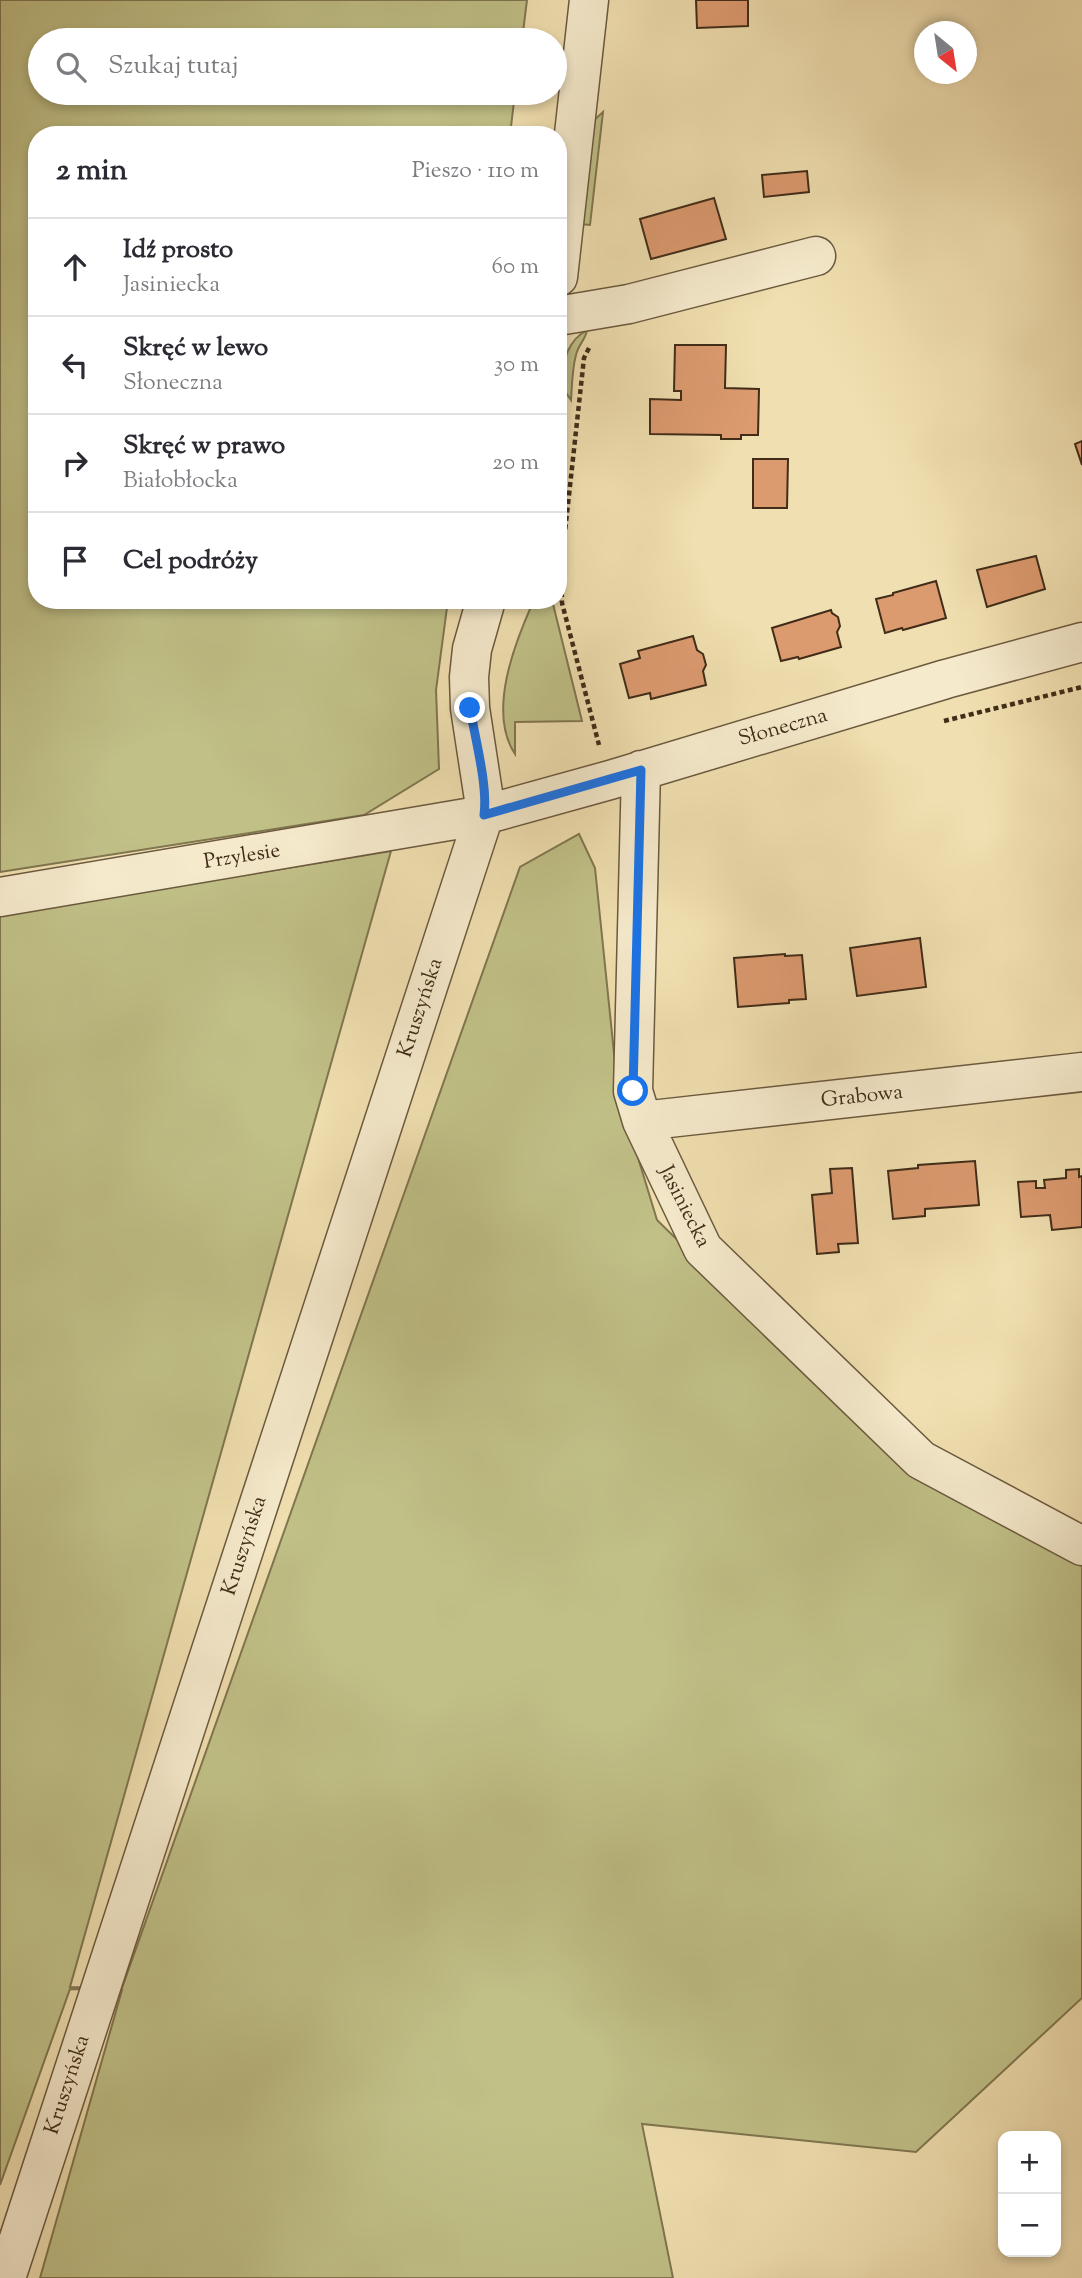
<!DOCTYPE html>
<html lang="pl">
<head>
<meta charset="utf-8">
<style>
	body { margin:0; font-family:"Sorts Mill Goudy",serif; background:#f2f2f3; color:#2b2b33 }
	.controls { position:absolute; right:21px; bottom:21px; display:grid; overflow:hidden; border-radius:14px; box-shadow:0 4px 10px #0003 }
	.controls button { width:63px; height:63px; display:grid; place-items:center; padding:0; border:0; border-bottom:2px solid #e1e1e2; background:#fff; color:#2b2b33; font:35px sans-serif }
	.compass { position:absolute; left:914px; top:21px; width:63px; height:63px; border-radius:50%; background:#fff; box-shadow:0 4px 10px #0003; rotate:150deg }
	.stop { position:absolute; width:21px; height:21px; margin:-16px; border:5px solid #1a73e8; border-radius:50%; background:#fff }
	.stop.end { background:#1a73e8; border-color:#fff; box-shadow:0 2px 7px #0008 }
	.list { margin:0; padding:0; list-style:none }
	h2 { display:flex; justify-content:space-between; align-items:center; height:91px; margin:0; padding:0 28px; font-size:30px }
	h2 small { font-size:23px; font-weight:400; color:#7c7c81 }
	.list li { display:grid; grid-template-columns:46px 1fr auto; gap:21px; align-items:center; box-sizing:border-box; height:98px; padding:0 28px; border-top:2px solid #e1e1e2 }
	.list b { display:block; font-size:26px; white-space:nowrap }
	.list p { margin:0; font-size:23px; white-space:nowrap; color:#7c7c81 }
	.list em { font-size:23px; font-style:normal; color:#7c7c81 }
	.icon { flex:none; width:38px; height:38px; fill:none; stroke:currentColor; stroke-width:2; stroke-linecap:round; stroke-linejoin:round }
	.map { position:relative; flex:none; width:1082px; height:2278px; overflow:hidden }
	.search { position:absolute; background:#fff; box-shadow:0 4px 10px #0003; left:28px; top:28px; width:539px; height:77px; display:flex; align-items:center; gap:18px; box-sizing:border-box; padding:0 24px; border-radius:38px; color:#7c7c81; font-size:26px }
	.panel { position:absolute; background:#fff; box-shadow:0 4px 10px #0003; left:28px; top:126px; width:539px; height:483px; border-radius:28px }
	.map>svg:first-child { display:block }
</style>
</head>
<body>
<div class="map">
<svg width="1082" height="2278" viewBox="0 0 1082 2278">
	<rect width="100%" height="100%" fill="#f0dfb0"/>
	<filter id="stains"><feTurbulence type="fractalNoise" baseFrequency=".00286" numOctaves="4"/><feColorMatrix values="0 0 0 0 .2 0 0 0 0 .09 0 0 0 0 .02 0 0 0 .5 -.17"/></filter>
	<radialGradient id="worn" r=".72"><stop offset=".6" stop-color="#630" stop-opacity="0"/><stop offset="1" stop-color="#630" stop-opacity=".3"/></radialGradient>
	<path fill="#c0c087" stroke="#807650" stroke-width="2" d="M0 0H527L522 40H40V93H515L510 135H37V600H448L436 690 439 769 364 815 0 872Z
		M603 112 590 225 580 224 592 122Z
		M587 330C586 339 578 345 576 355 572 369 572 386 571 400L560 384C564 361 566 342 587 330Z
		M534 600H552L582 721 515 722V754C487 712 515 642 534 600Z
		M579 834 595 868 618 1092 657 1220 915 1472 1082 1566V1998L916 2152 642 2124 673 2278H40L122 1990 70 1989 0 2185V915L391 851 70 1987 122 1988 520 867Z"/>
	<path fill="#dc9a6f" stroke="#402c18" stroke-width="2" d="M696 0H748V26L697 28Z
		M807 171 809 192 764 197 762 175Z
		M714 198 726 239 651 259 640 219Z
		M675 345H726L725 388 759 389 758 435H741V439H721V435L650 434V399L681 400V391H674Z
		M1082 441V465L1075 444Z
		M753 459H788L787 508H753Z
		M1036 556 1045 589 987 607 977 570Z
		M936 581 946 618 903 630 902 628 885 633 876 599 893 595V593Z
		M831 610 832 613 838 617 840 626 837 632 841 647 799 659 798 657 781 661 772 628Z
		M693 636 697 650 703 654 706 665 703 671 706 685 651 699 650 693 629 698 620 664 640 658 638 651Z
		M920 938 926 987 857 996 850 948Z
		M785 954V956L802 955 806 999 789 1000V1003L738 1007 734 958Z
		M975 1161 979 1205 925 1209V1216L893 1219 888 1171 918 1168V1165Z
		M852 1168 858 1243 838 1244 839 1252 817 1254 812 1195 832 1193 830 1169Z
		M1079 1169V1177L1082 1176V1227L1052 1230 1050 1215 1021 1217 1018 1182 1036 1181V1188H1045L1044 1180 1066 1178V1170Z"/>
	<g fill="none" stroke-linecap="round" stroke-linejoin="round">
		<g stroke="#6c593e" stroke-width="41">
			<path id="minor" d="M558 277 589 0
				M558 316 629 304 816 256
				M641 770 633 1091 642 1121 703 1249 921 1460 1082 1546
				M0 897 484 815 610 780 946 679 1082 642
				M642 1121 1082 1072
				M6 2278 484 815 485 806 470 708 469 677 472 649 486 600"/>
		</g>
		<path stroke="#402c18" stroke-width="4.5" stroke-dasharray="5 3.5" stroke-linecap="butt" d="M589 348 584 358 561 568 562 603 599 745
			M944 721 1082 687"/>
		<use href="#minor" stroke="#f5eacc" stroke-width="38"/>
	</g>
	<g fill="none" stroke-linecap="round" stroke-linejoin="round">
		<path stroke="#1a73e8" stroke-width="9" d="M470 708C475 738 488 786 484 815L641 770 633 1091"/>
	</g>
	<g text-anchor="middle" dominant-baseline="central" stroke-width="6" stroke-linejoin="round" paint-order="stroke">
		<g font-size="21" fill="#402c18" stroke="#f5eacc">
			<text transform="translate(783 728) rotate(-16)">Słoneczna</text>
			<text transform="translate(242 857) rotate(-9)">Przylesie</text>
			<text transform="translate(421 1008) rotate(-72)">Kruszyńska</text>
			<text transform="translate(862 1097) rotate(-6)">Grabowa</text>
			<text transform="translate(684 1207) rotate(63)">Jasiniecka</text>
			<text transform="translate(245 1546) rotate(-72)">Kruszyńska</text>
			<text transform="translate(68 2085) rotate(-72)">Kruszyńska</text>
		</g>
	</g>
	<rect width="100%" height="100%" filter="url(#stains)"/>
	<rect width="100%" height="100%" fill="url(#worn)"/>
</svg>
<div class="controls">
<button>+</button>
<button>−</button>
</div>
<svg class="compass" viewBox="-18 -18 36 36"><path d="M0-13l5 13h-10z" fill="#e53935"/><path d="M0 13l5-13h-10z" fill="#7c7c81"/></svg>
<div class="stop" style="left:633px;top:1091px"></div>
<div class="stop end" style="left:470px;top:708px"></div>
<div class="search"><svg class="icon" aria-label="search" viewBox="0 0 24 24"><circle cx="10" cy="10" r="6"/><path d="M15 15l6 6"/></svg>Szukaj tutaj</div>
<section class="panel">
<h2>2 min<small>Pieszo · 110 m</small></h2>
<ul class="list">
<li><svg class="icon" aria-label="ahead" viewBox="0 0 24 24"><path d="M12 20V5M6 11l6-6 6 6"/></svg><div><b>Idź prosto</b><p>Jasiniecka</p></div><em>60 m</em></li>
<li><svg class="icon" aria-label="left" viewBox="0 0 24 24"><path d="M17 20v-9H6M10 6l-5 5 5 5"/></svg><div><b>Skręć w lewo</b><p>Słoneczna</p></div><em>30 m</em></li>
<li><svg class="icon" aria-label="right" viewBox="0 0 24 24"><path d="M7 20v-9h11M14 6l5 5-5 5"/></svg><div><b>Skręć w prawo</b><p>Białobłocka</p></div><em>20 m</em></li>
<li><svg class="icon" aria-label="arrive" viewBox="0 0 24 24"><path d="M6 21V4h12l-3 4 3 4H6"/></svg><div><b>Cel podróży</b></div></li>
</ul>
</section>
</div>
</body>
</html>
